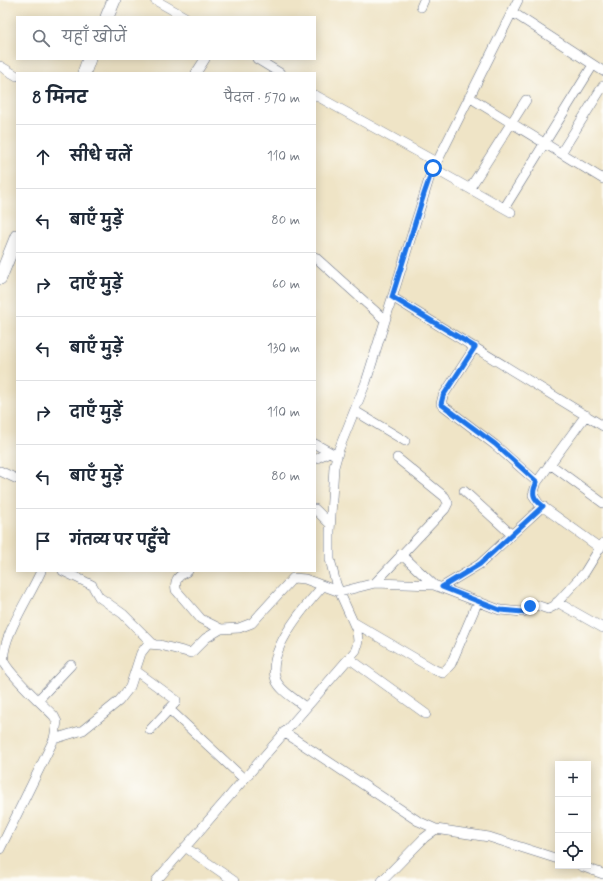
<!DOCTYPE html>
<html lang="hi">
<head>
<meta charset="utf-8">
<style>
	body { margin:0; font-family:Mynerve,"Playpen Sans Deva",sans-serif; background:#f2f2f3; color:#1f2937 }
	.controls { position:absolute; right:12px; bottom:12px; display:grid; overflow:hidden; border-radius:0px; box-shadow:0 2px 10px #0003 }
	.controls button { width:36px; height:36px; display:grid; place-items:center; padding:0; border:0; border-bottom:1px solid #e0e1e3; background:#fff; color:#1f2937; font:20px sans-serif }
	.stop { position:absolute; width:12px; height:12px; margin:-9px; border:3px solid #1a73e8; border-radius:50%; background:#fff }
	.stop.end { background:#1a73e8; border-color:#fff; box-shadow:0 1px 4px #0008 }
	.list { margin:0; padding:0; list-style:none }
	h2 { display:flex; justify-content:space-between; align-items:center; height:52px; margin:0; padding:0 16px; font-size:17px }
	h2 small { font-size:13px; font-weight:400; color:#747a83 }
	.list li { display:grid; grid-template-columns:26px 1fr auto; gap:12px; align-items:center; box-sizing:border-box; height:64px; padding:0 16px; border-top:1px solid #e0e1e3 }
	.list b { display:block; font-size:15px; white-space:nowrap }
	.list em { font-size:13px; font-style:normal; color:#747a83 }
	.icon { flex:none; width:22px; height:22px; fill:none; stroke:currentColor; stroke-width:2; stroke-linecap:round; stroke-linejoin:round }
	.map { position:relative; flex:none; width:603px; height:881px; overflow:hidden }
	.search { position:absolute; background:#fff; box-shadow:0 2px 10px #0003; left:16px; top:16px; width:300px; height:44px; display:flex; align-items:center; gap:10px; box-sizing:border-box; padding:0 14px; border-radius:0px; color:#747a83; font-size:15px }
	.panel { position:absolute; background:#fff; box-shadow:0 2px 10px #0003; left:16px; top:72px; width:300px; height:500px; border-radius:0px }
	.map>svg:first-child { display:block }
</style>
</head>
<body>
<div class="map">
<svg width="603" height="881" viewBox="0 0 603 881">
	<rect width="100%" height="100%" fill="#fdfcf7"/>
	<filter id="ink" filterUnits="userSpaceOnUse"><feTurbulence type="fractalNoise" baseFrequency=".025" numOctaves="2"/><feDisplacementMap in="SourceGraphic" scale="8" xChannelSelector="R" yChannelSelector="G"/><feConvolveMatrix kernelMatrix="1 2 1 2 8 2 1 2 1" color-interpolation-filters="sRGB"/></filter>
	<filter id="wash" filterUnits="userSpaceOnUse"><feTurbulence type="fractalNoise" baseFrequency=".012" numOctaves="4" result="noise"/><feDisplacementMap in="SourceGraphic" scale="16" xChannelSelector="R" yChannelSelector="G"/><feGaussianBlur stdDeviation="0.9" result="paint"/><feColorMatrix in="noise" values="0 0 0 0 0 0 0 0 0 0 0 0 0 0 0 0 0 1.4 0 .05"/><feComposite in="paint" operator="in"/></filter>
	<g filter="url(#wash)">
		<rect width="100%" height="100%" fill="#efe4c6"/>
	</g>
	<g filter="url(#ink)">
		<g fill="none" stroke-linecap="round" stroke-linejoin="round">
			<g stroke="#656e82" stroke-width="10">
				<path id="minor" d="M155 0 185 17
					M421 7 424 0
					M512 12 603 71
					M257 59 280 73
					M0 66 17 76
					M196 73 205 59
					M315 95 436 162
					M469 97 603 179
					M561 153 603 86
					M433 168 511 212
					M470 188 526 100
					M505 207 593 65
					M315 257 385 320
					M392 297 603 426
					M475 347 443 396 441 404 495 445 537 482
					M355 411 405 441
					M586 415 537 482 533 495 539 504 600 548
					M315 444 337 456
					M315 459 329 452
					M550 464 603 503
					M0 471 17 479
					M464 491 512 535
					M315 509 330 524
					M401 554 434 585
					M63 571 92 585 99 597 123 614 153 644
					M188 571C179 575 174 579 176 590L201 619 221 629
					M375 583 445 509 448 503 445 497 397 458
					M442 587 480 564 543 506
					M557 602 603 628
					M353 622 435 670 443 673 451 664 478 601
					M350 659 426 714
					M136 671 176 700V702L150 730
					M38 700 71 665
					M305 707C297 700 280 691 276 680 265 651 306 605 323 586
					M169 709 244 779
					M284 732 418 821 436 829 424 838 382 881
					M54 739 83 730 119 701 130 687 141 653 148 644 160 645 191 653 206 638 221 629 239 628 252 623 293 578 305 579 340 592 375 583 434 585 500 610 523 612 533 604 548 609 554 606 585 572 603 543
					M436 829 489 837 558 859
					M185 847 234 881
					M0 849 54 739 57 722 54 716C42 704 11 676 4 662 0 639 32 593 41 571
					M581 866 603 874
					M156 881 356 650 358 641 357 631 336 584 330 559V531L334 467 339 449 366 382 430 176 518 0"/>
			</g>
			<g stroke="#656e82" stroke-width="14">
				<path id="highway" d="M107 17 114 0
					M84 73 89 59
					M0 278 17 236"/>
			</g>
			<use href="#minor" stroke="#fff" stroke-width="9"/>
			<use href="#highway" stroke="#fff" stroke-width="13"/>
		</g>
	</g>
	<g fill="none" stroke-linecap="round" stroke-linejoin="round" filter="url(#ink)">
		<path stroke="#1a73e8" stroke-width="5" d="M433 168 424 194 392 297 475 347 443 396 441 404 495 444 537 482C531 493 533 499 543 506L480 564 442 587 500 610 523 612 530 606"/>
	</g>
</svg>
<div class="controls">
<button>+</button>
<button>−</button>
<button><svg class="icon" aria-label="locate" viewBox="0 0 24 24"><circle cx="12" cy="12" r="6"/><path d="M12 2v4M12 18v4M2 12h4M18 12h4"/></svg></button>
</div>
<div class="stop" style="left:433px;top:168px"></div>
<div class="stop end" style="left:530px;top:606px"></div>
<div class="search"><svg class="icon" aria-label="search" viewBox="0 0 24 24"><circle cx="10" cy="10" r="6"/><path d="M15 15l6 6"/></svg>यहाँ खोजें</div>
<section class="panel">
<h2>8 मिनट<small>पैदल · 570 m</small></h2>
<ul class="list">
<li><svg class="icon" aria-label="ahead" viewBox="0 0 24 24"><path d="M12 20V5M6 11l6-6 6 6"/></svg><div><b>सीधे चलें</b></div><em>110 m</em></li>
<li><svg class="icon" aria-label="left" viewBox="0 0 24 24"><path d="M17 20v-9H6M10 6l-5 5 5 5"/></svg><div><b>बाएँ मुड़ें</b></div><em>80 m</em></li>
<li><svg class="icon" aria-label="right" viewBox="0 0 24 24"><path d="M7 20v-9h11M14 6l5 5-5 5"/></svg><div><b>दाएँ मुड़ें</b></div><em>60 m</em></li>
<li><svg class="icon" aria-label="left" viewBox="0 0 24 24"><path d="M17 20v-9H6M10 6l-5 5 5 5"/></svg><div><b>बाएँ मुड़ें</b></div><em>130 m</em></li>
<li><svg class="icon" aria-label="right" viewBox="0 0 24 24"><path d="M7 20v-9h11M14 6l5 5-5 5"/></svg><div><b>दाएँ मुड़ें</b></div><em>110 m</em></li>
<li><svg class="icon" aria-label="left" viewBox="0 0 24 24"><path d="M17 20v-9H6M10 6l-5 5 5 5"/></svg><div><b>बाएँ मुड़ें</b></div><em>80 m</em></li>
<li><svg class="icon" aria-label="arrive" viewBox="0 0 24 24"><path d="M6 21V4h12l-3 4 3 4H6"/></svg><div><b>गंतव्य पर पहुँचे</b></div></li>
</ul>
</section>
</div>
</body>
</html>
